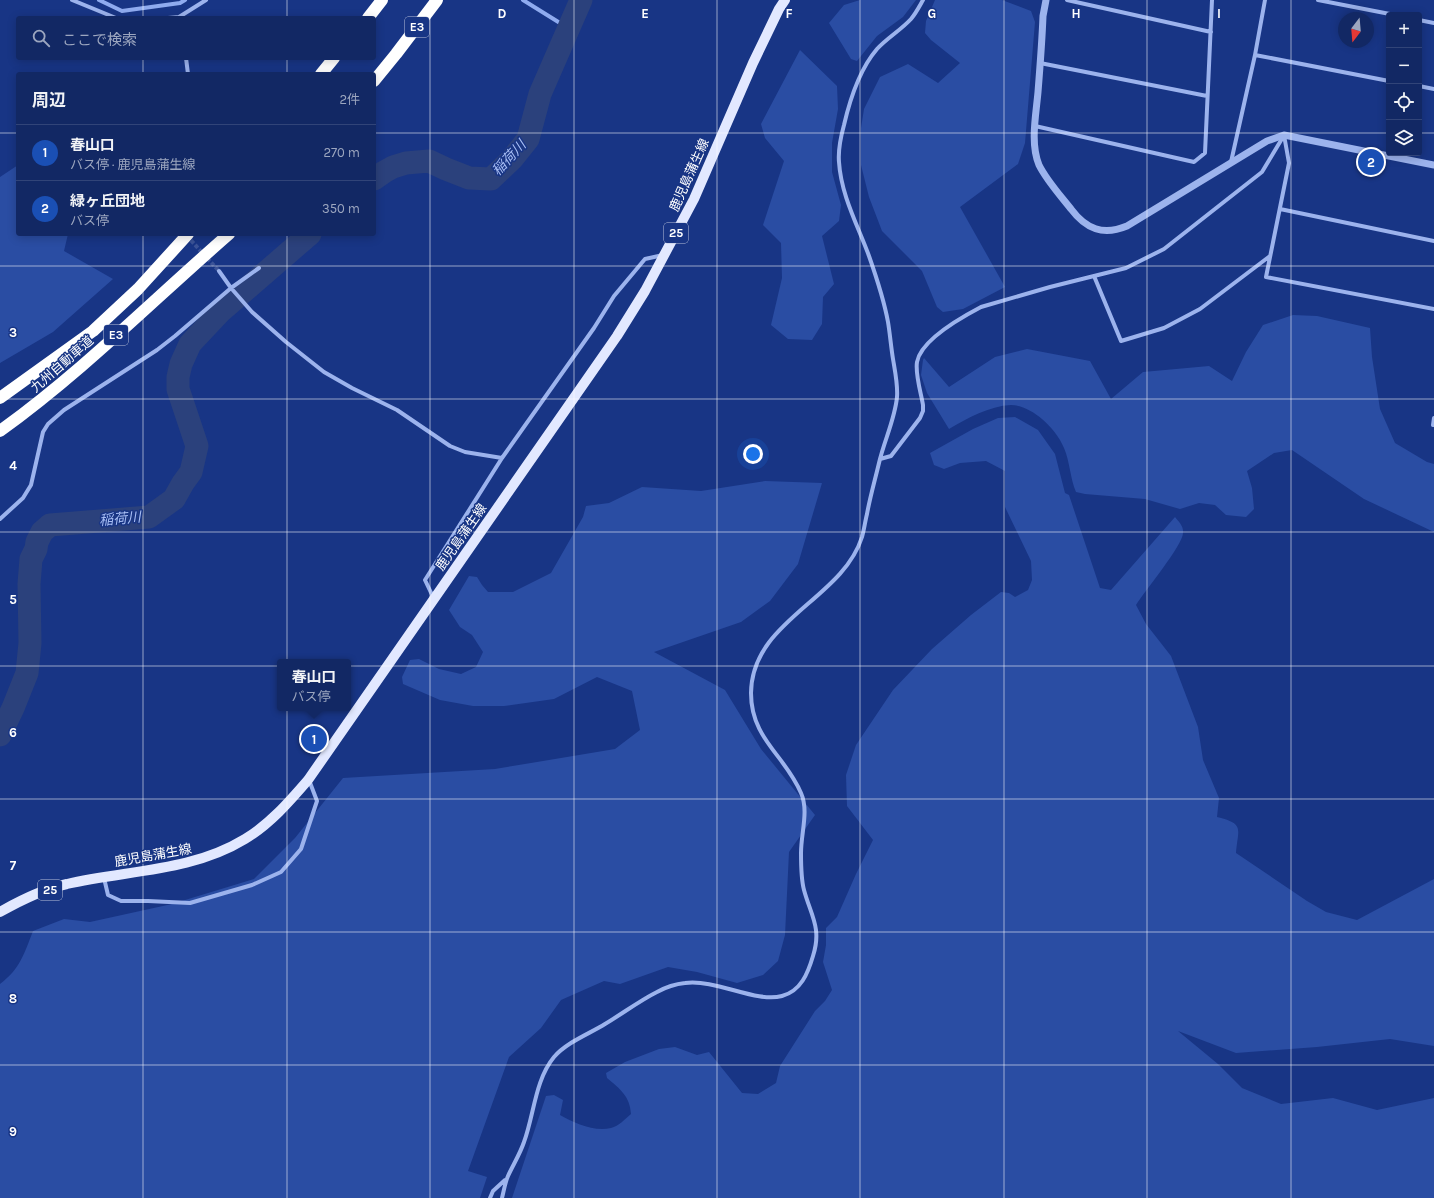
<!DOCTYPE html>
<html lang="ja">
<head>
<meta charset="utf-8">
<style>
	body { margin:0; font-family:Karla,"Noto Sans JP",sans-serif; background:#1f346d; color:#f1f3f6 }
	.controls { position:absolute; right:12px; top:12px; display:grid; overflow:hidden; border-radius:4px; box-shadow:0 2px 10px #0003 }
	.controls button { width:36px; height:36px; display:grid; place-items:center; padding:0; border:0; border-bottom:1px solid #314478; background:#122864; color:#f1f3f6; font:20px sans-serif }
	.compass { position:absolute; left:1338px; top:12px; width:36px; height:36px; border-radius:50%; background:#122864; box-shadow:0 2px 10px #0003; rotate:196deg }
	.you { position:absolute; left:753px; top:454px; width:14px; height:14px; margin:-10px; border:3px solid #fff; border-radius:50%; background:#1a73e8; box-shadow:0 0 0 6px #1a73e833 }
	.badge { display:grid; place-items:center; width:26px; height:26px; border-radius:50%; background:#ffeb58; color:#fff; font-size:13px; font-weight:700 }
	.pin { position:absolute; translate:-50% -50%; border:2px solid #fff; box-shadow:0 1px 4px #0006 }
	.popup { position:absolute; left:277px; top:659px; width:74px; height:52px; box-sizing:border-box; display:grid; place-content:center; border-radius:4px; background:#122864; filter:drop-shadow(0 1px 3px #0005); font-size:13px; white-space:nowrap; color:#9ca6bf }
	.popup b { font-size:15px; color:#f1f3f6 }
	.popup::after { content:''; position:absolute; left:50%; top:100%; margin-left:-8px; border:8px solid transparent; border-top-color:#122864 }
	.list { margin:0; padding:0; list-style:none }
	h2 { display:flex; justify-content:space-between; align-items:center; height:52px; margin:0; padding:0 16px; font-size:17px }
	h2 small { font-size:13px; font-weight:400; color:#9ca6bf }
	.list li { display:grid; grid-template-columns:26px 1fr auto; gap:12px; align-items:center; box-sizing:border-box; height:56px; padding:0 16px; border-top:1px solid #314478 }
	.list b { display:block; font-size:15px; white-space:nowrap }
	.list p { margin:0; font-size:13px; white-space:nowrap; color:#9ca6bf }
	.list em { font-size:13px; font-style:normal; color:#9ca6bf }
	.icon { flex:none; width:22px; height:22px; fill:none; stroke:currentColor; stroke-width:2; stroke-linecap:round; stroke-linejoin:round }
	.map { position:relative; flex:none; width:1434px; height:1198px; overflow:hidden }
	.search { position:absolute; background:#122864; box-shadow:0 2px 10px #0003; left:16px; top:16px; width:360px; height:44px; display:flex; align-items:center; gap:10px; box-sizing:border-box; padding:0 14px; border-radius:4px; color:#9ca6bf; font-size:15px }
	.panel { position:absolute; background:#122864; box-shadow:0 2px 10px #0003; left:16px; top:72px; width:360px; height:164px; border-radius:4px }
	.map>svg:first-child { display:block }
</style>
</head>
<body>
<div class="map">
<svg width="1434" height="1198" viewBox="0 0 1434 1198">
	<rect width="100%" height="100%" fill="#183585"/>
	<path fill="#2a4da3" d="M860 0H916L903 17 877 36 857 61 851 59 829 23 844 5Z
		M935 0H1002L1031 11 1035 22 1025 143 1018 164 960 207 1005 287 963 309 943 312 937 307 922 271 882 231 869 197 861 165V128L864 109 880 77 908 64 938 83 960 63 931 40 925 33 926 21Z
		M800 50 837 86 838 109 832 143V172L841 205 839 221 822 236 834 284 823 297 822 324 812 340 788 339 771 325 782 278 781 243 763 225 784 161 765 138 761 124Z
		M18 165V234H68L64 251 113 279 53 332 0 363V177Z
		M1293 315 1317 316 1370 328 1372 357 1380 409 1395 443 1427 462 1434 464V532L1364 499 1292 450 1274 453 1247 471 1252 488 1254 509 1246 517 1226 515 1215 505 1199 503 1180 509 1145 499 1085 494 1076 492C1070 478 1070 462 1064 448 1059 436 1051 427 1042 419 1034 412 1022 405 1011 405 989 406 968 418 949 429L927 393 921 375 923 360 924 358 949 387 995 357 1027 349 1090 361 1111 399 1143 372 1209 366 1232 381 1246 352 1263 325Z
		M1015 417 1038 430 1055 454 1065 493 1069 495 1100 588 1111 590 1175 517C1178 521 1184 526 1183 533 1183 545 1144 592 1136 605L1146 624 1171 656 1198 727 1203 760 1219 798 1217 817C1245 824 1238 828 1236 853L1307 901 1326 912 1357 920 1434 879V1046L1390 1039 1317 1047 1236 1053 1178 1031 1218 1064 1242 1088 1281 1104 1333 1098 1377 1110 1434 1098V1198H512L546 1096 554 1095 563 1100 560 1115C574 1123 594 1132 611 1128 619 1126 625 1119 631 1114 630 1096 620 1089 607 1078L606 1073 625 1062 659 1049 675 1047 697 1055 709 1052 742 1093 758 1094 776 1083 780 1066 815 1011 825 1001 832 990 823 962 826 945V928L837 917 856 874 873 840 847 806 846 775 856 745 893 690 932 649 971 615 1001 592 1009 593 1015 597 1028 590 1032 580 1031 561 1005 507V471L986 461 960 463 944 469 934 465 930 453 973 429 998 418Z
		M765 481 822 483 798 564 770 601 741 622 654 652 725 690 761 749 815 815 789 852 785 935 778 961 763 975 737 983 697 972 668 967 620 984 604 981 561 1000 541 1028 509 1057 468 1171 487 1177 480 1198H0V984C20 969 24 954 33 931L64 919 90 922 172 904 254 879 295 838 343 778 495 769 615 749 640 730 632 691 597 677 554 699 504 706H473L440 700 403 684 402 677 410 660 419 659 439 669 461 674 476 667 483 652 472 635 460 627 449 610 469 576 477 577 482 585 488 592H513L551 573 583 517 586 506 609 503 642 487 701 491Z"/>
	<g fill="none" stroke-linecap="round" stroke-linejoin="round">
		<path stroke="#8fabef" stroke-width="4" d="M99 0 122 11 180 3 185 0
			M523 0 568 28"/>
		<path stroke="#2b417c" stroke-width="23" d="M374 179 384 172 393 167 406 163 429 161 446 169 469 178 491 179 512 159 528 139 540 94 581 0
			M0 735 13 708 27 673 30 643 29 584 31 559 36 549 37 542 42 532 50 525 149 517 174 499 183 483 191 472 197 446 178 389V377L181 364 190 344 221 311 310 234"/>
		<path stroke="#3b5397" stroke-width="4" stroke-dasharray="4 2" stroke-linecap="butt" d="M187 236 219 271"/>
		<path stroke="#9cb3ed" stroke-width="4" d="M72 0 116 18
			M1067 0 1211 32
			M1318 0 1395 15
			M168 18 179 17 206 0
			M1419 20 1434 23
			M1255 55 1389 81
			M186 58 188 74
			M1040 63 1207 96
			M1419 86 1434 89
			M1035 126 1194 162 1205 153 1212 0
			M1284 135 1289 163 1266 277 1434 309
			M1231 162 1255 55 1265 0
			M1280 209 1434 241
			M219 271 231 288 252 312 286 342 324 372 352 388 397 410 450 446 465 452 502 458 425 580 434 599
			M1094 276 1121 341 1164 328 1200 309 1270 256
			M1434 418 1433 425H1434
			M502 458 594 328 614 296 645 259 663 255
			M880 459 891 456 920 418 923 411V405C921 393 915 374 917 362 921 340 962 317 981 307L1050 287 1126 268 1164 249 1262 172 1283 137
			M0 519 23 498 31 485 43 432 48 424 64 410 157 350 175 336 231 288 259 268
			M104 878 108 895 121 901H148L190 903 252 885 281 872 301 849 317 801 309 780
			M490 1198 493 1191 505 1180
			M502 1198C504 1190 505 1183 508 1176 513 1165 520 1154 524 1142 534 1115 535 1080 554 1057 567 1042 589 1034 605 1024 622 1014 639 1001 657 992 666 987 675 984 685 983 717 979 755 1003 782 996 801 991 808 973 813 956 822 928 811 916 804 890 801 879 801 865 801 853 801 833 809 811 801 793 785 755 751 739 751 693 752 620 842 600 862 537 864 530 865 522 867 514 870 497 875 480 879 463 884 441 895 419 897 397 898 385 895 371 893 359 891 347 890 334 888 322 884 300 876 276 869 256 858 226 841 195 839 162 838 151 841 136 844 125 850 99 859 70 877 49 887 38 901 30 911 19 916 13 919 7 923 0"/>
		<path stroke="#9cb3ed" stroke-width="7" d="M1046 0 1043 16C1042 42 1040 67 1038 92 1036 115 1030 143 1039 165 1047 181 1060 195 1071 209 1086 229 1103 236 1127 226L1267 141 1284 135 1434 165"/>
		<path stroke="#e2e8ff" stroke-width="10" d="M0 912C21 900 43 889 67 884 127 870 191 872 245 839 270 824 289 802 308 780L617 336 645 291 694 199 753 63 779 9 785 0"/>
		<path stroke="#fff" stroke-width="12" d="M368 18 382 0
			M321 74 334 58
			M374 81 396 54 437 0
			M0 398 93 331 138 289 188 234
			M0 431C82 372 153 300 229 234"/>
	</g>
	<path fill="none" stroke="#fff" stroke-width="1" stroke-opacity="0.55" d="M143 0V18M287 0V18M430 0V1198M574 0V1198M717 0V1198M860 0V1198M1004 0V1198M1147 0V1198M1291 0V1198M143 58V74M287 58V74M0 133H18M374 133H1389M1419 133H1434M143 234V1198M287 234V1198M0 266H1434M0 399H1434M0 532H1434M0 666H1434M0 799H1434M0 932H1434M0 1065H1434"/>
	<g text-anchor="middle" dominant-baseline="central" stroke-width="3" stroke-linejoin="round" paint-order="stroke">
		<g fill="#183585" stroke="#bac2da" stroke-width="1">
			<rect x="405" y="17" width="24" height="20" rx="3"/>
			<rect x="664" y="223" width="24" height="20" rx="3"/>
			<rect x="104" y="325" width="24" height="20" rx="3"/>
			<rect x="38" y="880" width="24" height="20" rx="3"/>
		</g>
		<g font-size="12" font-weight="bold" fill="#fff">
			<text x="417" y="27">E3</text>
			<text x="676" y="233">25</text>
			<text x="116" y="335">E3</text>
			<text x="50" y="890">25</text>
		</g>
		<g font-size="13" fill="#fff" stroke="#183585">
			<text transform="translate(689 175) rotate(-66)">鹿児島蒲生線</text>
			<text transform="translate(62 364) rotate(-41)">九州自動車道</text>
			<text transform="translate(461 537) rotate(-55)">鹿児島蒲生線</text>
			<text transform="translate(153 855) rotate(-10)">鹿児島蒲生線</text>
		</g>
		<g font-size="14" font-style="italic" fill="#a8bef4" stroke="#183585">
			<text transform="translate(509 158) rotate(-47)">稲荷川</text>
			<text transform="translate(120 519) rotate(-5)">稲荷川</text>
		</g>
	</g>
	<g font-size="13" text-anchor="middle" font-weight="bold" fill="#fff" stroke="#183585" stroke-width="3" stroke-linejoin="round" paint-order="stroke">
		<text x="502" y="18">D</text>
		<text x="645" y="18">E</text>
		<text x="789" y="18">F</text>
		<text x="932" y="18">G</text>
		<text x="1076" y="18">H</text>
		<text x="1219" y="18">I</text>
		<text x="13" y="337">3</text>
		<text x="13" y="470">4</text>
		<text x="13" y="604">5</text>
		<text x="13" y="737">6</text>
		<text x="13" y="870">7</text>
		<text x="13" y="1003">8</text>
		<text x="13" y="1136">9</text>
	</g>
</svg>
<div class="controls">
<button>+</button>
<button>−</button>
<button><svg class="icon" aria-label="locate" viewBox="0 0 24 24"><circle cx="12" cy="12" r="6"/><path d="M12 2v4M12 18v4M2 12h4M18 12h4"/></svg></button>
<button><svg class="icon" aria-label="layers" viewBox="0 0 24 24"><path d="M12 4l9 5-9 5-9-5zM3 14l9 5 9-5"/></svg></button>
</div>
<svg class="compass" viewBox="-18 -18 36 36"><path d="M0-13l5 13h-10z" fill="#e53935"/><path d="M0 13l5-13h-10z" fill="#9ca6bf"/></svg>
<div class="you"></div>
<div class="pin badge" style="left:314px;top:739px;background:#1a4fb4">1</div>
<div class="popup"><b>春山口</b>バス停</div>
<div class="pin badge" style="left:1371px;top:162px;background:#1a4fb4">2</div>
<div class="search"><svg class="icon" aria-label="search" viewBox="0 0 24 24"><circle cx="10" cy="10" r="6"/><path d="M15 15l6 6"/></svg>ここで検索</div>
<section class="panel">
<h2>周辺<small>2件</small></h2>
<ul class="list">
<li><span class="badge" style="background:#1a4fb4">1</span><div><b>春山口</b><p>バス停 · 鹿児島蒲生線</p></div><em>270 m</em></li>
<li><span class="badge" style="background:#1a4fb4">2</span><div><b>緑ヶ丘団地</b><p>バス停</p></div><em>350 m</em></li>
</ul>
</section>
</div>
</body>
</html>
